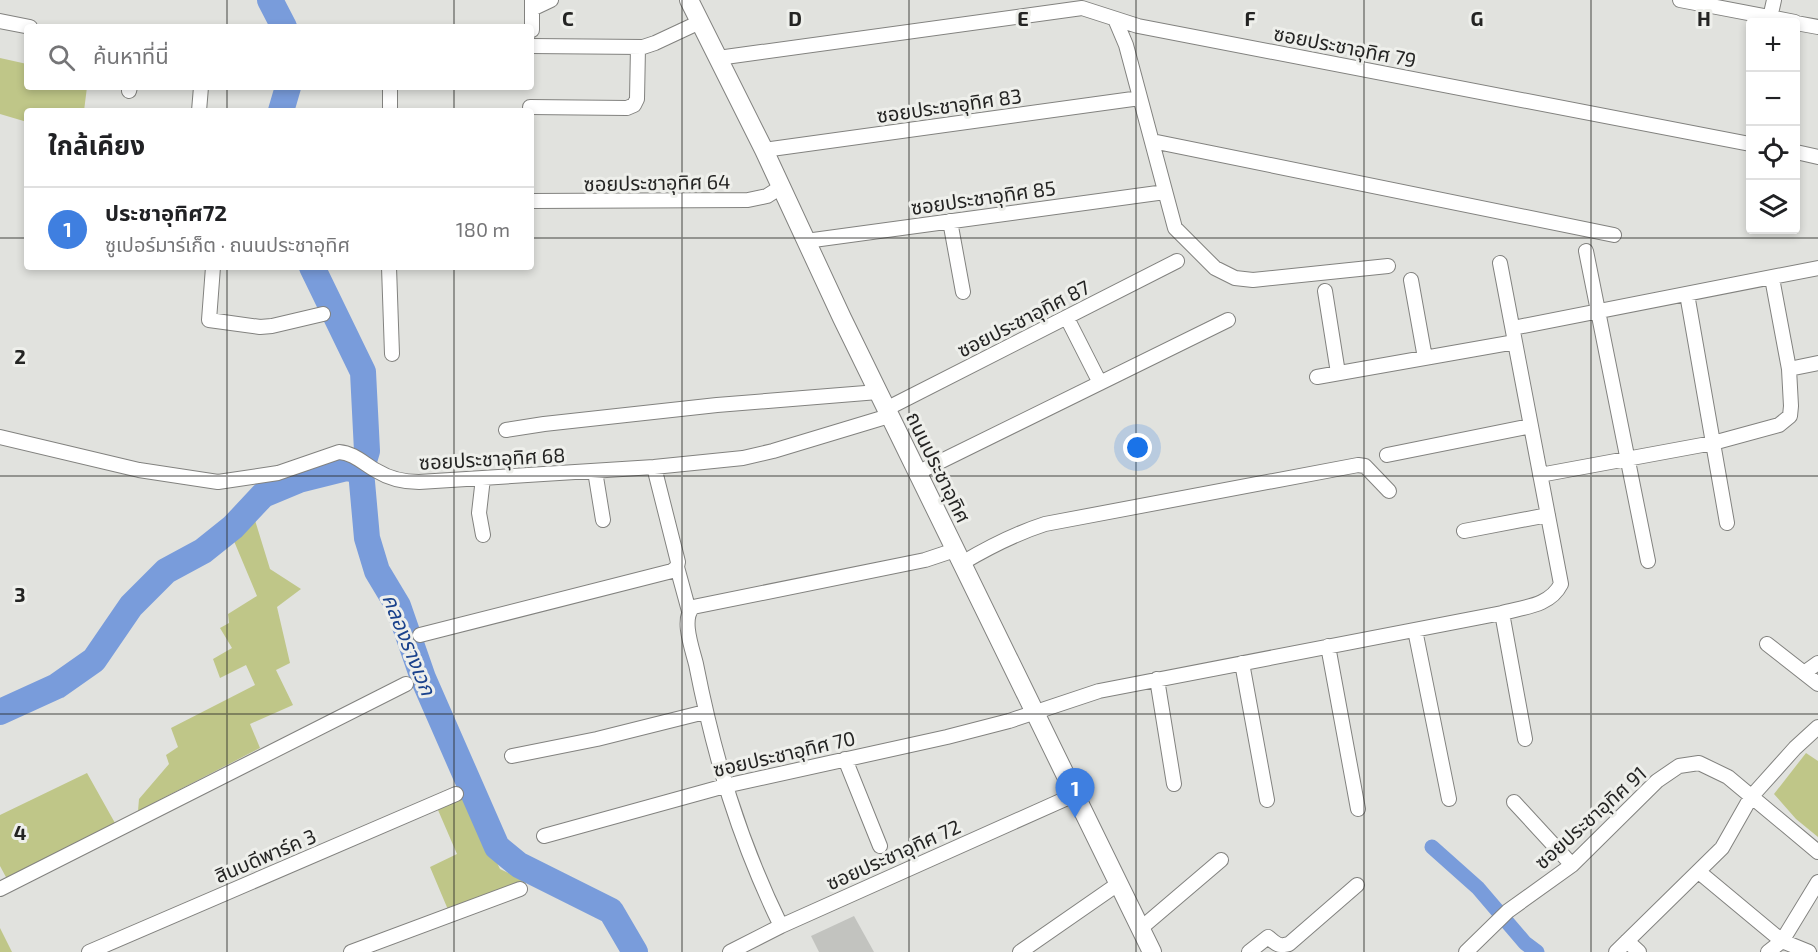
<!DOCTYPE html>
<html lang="th">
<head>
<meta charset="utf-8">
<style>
	body { margin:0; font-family:"Exo 2","Noto Sans Thai",sans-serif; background:#f6f6f6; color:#202124 }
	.controls { position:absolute; right:18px; top:18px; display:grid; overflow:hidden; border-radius:6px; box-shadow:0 3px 9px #0003 }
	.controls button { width:54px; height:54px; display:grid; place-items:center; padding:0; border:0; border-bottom:2px solid #e0e0e0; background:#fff; color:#202124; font:30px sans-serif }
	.you { position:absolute; left:1138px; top:448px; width:21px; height:21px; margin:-15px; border:4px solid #fff; border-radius:50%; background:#1a73e8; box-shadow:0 0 0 9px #1a73e833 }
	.badge { display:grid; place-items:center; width:39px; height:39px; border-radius:50%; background:#0b8043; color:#fff; font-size:20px; font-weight:700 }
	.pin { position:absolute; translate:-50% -50px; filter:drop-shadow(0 2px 3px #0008) }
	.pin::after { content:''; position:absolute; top:32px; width:21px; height:18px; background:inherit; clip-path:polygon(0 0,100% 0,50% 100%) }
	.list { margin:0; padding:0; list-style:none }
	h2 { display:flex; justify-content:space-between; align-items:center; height:78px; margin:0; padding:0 24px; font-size:26px }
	h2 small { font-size:20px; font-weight:400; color:#757577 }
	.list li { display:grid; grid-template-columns:39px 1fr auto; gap:18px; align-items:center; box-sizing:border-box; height:84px; padding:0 24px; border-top:2px solid #e0e0e0 }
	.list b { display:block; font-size:22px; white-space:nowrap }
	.list p { margin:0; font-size:20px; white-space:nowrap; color:#757577 }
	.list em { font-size:20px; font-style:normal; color:#757577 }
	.icon { flex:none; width:33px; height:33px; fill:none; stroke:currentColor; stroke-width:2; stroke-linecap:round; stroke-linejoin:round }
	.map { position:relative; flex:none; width:1818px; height:952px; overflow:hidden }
	.search { position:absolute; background:#fff; box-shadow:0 3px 9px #0003; left:24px; top:24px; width:510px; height:66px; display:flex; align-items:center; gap:15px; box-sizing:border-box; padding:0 21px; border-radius:6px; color:#757577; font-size:22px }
	.panel { position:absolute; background:#fff; box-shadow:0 3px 9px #0003; left:24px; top:108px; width:510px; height:162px; border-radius:6px }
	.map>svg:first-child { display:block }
</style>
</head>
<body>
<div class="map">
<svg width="1818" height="952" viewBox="0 0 1818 952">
	<rect width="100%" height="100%" fill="#e1e2de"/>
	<path fill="#bfc688" d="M0 58 27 64V87H87L84 111H27V122L0 114Z
		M254 517 270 569 301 589 277 607 290 663 276 670 293 705 250 724 260 748 138 811 139 799 169 764 166 755 178 747 171 728 255 685 246 665 220 678 213 659 232 648 220 628 229 623 228 614 257 596 231 534Z
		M1806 753 1818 761V837L1796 819 1774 794Z
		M87 773 115 823 7 879 0 866V815Z
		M465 796 500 869 528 882 449 912 430 867 457 854 438 810Z
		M0 928 12 952H0Z"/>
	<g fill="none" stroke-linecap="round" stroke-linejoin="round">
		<path stroke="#799cdb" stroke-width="15" d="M1432 847 1478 888 1525 943 1537 952"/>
		<path stroke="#799cdb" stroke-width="26" d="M270 0 284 27
			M281 111 288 87
			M312 267 363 372 367 451 361 471 367 538 377 571 398 606 423 678 497 847 519 865 611 911 635 952
			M0 712 57 686 94 660 131 606 166 571 203 551 233 527 263 495 299 480 347 468 361 471"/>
	</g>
	<path fill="#c2c3bf" d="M854 916 874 952H819L811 936Z"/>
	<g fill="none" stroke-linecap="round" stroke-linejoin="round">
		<g stroke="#82827f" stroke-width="16">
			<path id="minor" d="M532 0V30
				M1680 0 1795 22
				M532 9 551 0
				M1770 18 1774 0
				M1115 19 1126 45 1175 228 1215 268 1235 278 1253 280 1388 266
				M0 21 30 27
				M1796 23 1818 27
				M531 46 643 47 655 43 700 22
				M718 58 1082 8 1138 26 1750 144
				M129 91 130 87
				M530 107 627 108 634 105 637 99 638 47
				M199 111 201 87
				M390 111V87
				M1152 141 1614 235
				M764 150 1140 98
				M1796 152 1818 157
				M531 201 748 200 767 196 781 187
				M950 221 963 292
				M806 241 1165 192
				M1586 251 1648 561
				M213 267 209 320 260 327 272 326 323 314
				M389 267 392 354
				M1411 280 1425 358
				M1325 291 1338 373
				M1687 294 1727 523
				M1067 318 1100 383
				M1513 328 1818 268
				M1789 369 1818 363
				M1317 377 1515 342
				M886 409 1177 261
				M506 430 544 424 717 405 878 392
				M0 437 139 470 218 482 278 473 339 452C354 453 364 464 377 471 390 479 405 482 419 482L654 467 743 458 773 451 889 416
				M1387 455 1531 426
				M595 471 603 520
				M917 473 1228 320
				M1540 475 1713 443 1779 425 1790 416 1791 406 1789 369 1772 278
				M1464 531 1548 515
				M483 535 479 513 483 478
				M962 563C989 547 1014 534 1045 524L1358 465 1365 466 1389 491
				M677 567 689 611
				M1502 613 1525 739
				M1415 630 1449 799
				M420 635 672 571 677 567 678 562 654 467
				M1767 644 1818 684
				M1328 646 1358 809
				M1242 663 1267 800
				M1804 673 1818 663
				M1157 679 1174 784
				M512 756 597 739 705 712
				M845 759 880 846
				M1514 802 1572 865
				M544 836 725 786 947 737 1009 721 1099 691 1502 613C1524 607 1550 606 1561 584L1500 263
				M1699 872 1782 941 1809 952
				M0 889 406 684
				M781 926C739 840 714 756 696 664 692 648 681 619 693 607L925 560 955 550
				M1140 929 1221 860
				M1627 941 1639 952
				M89 952 456 794
				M351 952 520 889
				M730 952 781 926 1074 795
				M1020 952 1118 884
				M1249 952 1268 937C1276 944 1279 947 1289 944L1357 885
				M1466 952 1508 911 1572 865 1657 781 1679 766 1699 763 1728 777 1818 852
				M1616 952 1722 848 1751 797 1795 748 1818 727
				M1768 952 1782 941 1818 882"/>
		</g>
		<g stroke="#82827f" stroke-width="20">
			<path id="secondary" d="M689 0 764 150 842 318 1152 952"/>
		</g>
		<use href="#minor" stroke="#fff" stroke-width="14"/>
		<use href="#secondary" stroke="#fff" stroke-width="18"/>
	</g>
	<path fill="none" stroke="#242423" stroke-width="1.5" stroke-opacity="0.55" d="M227 0V27M454 0V27M682 0V952M909 0V952M1136 0V952M1364 0V952M1591 0V952M227 87V111M454 87V111M0 238H27M531 238H1818M227 267V952M454 267V952M0 476H1818M0 714H1818"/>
	<g text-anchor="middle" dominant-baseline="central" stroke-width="6" stroke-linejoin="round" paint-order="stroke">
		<g font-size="20" fill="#242423" stroke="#eeefeb">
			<text transform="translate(1345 46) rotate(11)">ซอยประชาอุทิศ 79</text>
			<text transform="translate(949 105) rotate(-8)">ซอยประชาอุทิศ 83</text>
			<text transform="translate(657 182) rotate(-1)">ซอยประชาอุทิศ 64</text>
			<text transform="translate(983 197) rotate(-8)">ซอยประชาอุทิศ 85</text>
			<text transform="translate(1023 318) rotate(-27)">ซอยประชาอุทิศ 87</text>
			<text transform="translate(492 458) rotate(-3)">ซอยประชาอุทิศ 68</text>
			<text transform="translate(939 467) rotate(64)">ถนนประชาอุทิศ</text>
			<text transform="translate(784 753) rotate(-13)">ซอยประชาอุทิศ 70</text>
			<text transform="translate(1590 817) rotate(-42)">ซอยประชาอุทิศ 91</text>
			<text transform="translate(893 854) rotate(-24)">ซอยประชาอุทิศ 72</text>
			<text transform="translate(265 855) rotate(-23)">สินบดีพาร์ค 3</text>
		</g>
		<g font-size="21" font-style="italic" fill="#1a428c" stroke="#eeefeb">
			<text transform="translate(410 644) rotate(68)">คลองรางเวก</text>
		</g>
	</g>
	<g font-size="20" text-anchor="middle" font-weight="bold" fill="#242423" stroke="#eeefeb" stroke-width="6" stroke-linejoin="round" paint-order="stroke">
		<text x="568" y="26">C</text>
		<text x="795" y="26">D</text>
		<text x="1023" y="26">E</text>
		<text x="1250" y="26">F</text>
		<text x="1477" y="26">G</text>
		<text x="1704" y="26">H</text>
		<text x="20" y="364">2</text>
		<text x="20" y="602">3</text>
		<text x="20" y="840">4</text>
	</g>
</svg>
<div class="controls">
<button>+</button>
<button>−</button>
<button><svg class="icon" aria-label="locate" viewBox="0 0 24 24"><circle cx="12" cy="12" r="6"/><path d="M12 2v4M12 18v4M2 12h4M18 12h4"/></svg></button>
<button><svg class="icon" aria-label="layers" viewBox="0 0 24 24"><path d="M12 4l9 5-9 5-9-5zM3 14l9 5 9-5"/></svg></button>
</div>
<div class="you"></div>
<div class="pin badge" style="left:1075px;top:818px;background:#3f7fe0">1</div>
<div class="search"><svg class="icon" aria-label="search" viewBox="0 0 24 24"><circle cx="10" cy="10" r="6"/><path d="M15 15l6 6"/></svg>ค้นหาที่นี่</div>
<section class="panel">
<h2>ใกล้เคียง<small></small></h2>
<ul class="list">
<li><span class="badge" style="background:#3f7fe0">1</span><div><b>ประชาอุทิศ72</b><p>ซูเปอร์มาร์เก็ต · ถนนประชาอุทิศ</p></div><em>180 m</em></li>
</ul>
</section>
</div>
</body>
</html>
